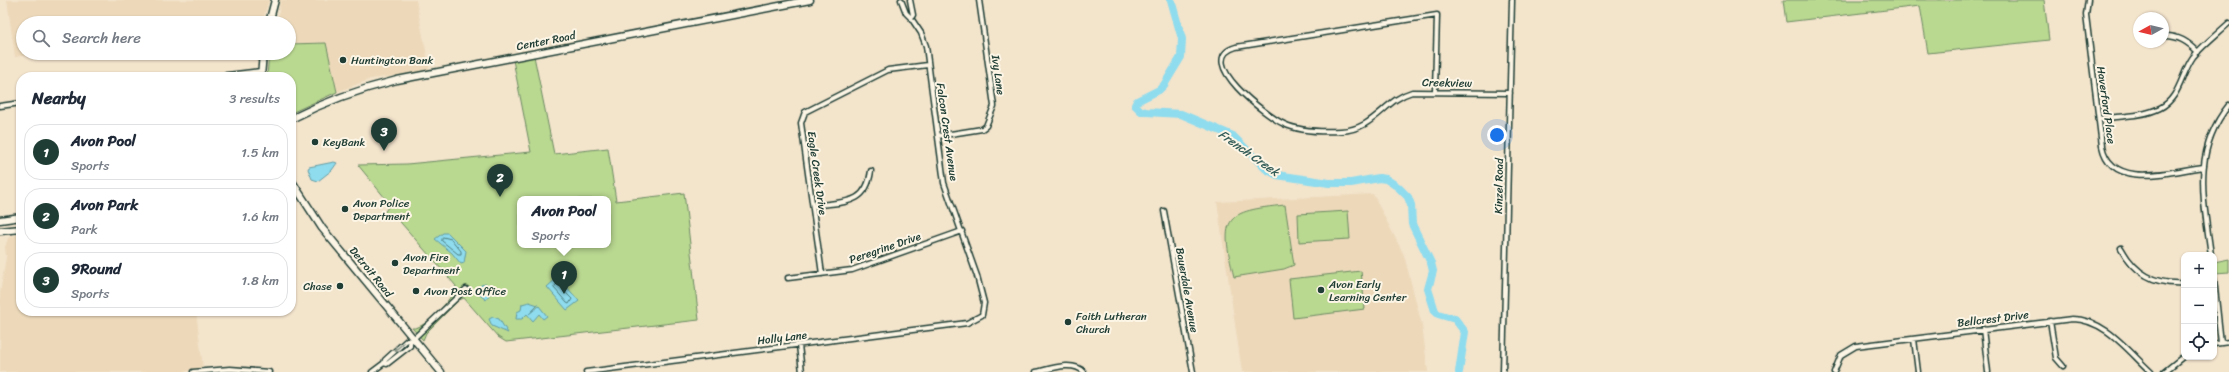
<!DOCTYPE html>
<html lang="en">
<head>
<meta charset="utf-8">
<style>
	body { margin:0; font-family:Sriracha,sans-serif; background:#f2f2f3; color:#1f2937 }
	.controls { position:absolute; right:12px; bottom:12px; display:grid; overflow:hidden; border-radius:8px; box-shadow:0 1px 3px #0004 }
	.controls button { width:36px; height:36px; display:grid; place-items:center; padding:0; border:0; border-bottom:1px solid #e0e1e3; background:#fff; color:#1f2937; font:20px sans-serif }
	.compass { position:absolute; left:2133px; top:12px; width:36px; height:36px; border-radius:50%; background:#fff; box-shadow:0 1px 3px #0004; rotate:262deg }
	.you { position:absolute; left:1497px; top:135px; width:14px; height:14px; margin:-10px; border:3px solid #fff; border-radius:50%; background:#1a73e8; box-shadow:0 0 0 6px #1a73e833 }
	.badge { display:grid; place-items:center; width:26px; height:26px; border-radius:50%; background:#1f3d34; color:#fff; font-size:13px; font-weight:700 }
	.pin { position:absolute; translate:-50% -33px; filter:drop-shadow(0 1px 2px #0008) }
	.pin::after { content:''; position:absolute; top:21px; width:14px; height:12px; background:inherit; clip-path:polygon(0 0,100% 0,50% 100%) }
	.popup { position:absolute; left:517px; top:196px; width:94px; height:52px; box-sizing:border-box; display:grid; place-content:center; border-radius:8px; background:#fff; filter:drop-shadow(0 1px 3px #0005); font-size:13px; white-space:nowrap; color:#747a83 }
	.popup b { font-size:15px; color:#1f2937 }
	.popup::after { content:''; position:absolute; left:50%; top:100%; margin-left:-8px; border:8px solid transparent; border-top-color:#fff }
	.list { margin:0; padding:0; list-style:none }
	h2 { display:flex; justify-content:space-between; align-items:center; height:52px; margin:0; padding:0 16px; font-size:17px }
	h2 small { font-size:13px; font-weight:400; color:#747a83 }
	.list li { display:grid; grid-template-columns:26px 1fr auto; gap:12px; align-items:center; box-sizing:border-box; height:56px; margin:0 8px 8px; padding:0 8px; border:1px solid #e0e1e3; border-radius:16px }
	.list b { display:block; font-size:15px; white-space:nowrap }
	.list p { margin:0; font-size:13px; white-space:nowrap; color:#747a83 }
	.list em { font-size:13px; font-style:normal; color:#747a83 }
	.icon { flex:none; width:22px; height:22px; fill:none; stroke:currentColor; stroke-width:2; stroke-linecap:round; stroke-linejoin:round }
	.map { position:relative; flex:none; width:2229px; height:372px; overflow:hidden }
	.search { position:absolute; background:#fff; box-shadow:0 1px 3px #0004; left:16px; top:16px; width:280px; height:44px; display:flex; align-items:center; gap:10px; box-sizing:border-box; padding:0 14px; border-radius:22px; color:#747a83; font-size:15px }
	.panel { position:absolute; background:#fff; box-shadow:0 1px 3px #0004; left:16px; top:72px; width:280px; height:244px; border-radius:16px }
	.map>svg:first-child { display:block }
</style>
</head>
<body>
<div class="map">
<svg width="2229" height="372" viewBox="0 0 2229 372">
	<rect width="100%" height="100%" fill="#f3e4cc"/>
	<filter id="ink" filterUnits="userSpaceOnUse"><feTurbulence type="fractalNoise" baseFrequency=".025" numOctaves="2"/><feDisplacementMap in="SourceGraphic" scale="8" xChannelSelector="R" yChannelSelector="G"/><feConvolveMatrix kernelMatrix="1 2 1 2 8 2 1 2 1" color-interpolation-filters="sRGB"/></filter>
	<g filter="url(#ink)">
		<path fill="#edd9ba" d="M7 0H269L262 23H23V53H43L15 57Z
			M280 0H416L430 71 371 79 337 92 326 43 289 44V23H278Z
			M1373 194 1404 255 1422 325 1428 372H1242L1217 202Z
			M21 233V311H196L203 368 184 372H0V293L6 257 5 247 8 238Z"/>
		<path fill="#b9d890" stroke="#6c8a62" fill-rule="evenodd" d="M1783 0H2044L2049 40 1928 53 1920 6 1786 22Z
			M326 43 337 92 291 113V77H267L269 53H289V44Z
			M534 56 554 154 608 148 616 201 684 193 699 320 506 342 498 337 464 298 459 300 426 333 423 340 412 328C425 330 453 298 456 286L395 216 392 219 385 217 384 213 390 204 358 165 407 164 531 152 513 60ZM520 199H608V245H520Z
			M1285 205 1294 265 1284 269 1234 277C1219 217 1225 211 1285 205Z
			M1348 211 1350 239 1299 242 1298 214Z
			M2229 259V272L2215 273 2214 262Z
			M1361 271 1365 309 1293 318 1289 279Z"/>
		<path fill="#8fdcee" stroke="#629ca4" d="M334 162 337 163 332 170 318 181 312 179 308 169 309 167Z
			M443 233H448L466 251 464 263 461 264 452 253 435 239Z
			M558 277 579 301 567 310 547 287Z
			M486 284 490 293 486 300 480 295 478 289 481 285Z
			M529 302 538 305 529 314 539 306 547 316 543 319 539 314 533 321 527 314 522 319H516L517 312 521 310 522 304Z
			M493 317 499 319 508 333 492 326 489 319Z"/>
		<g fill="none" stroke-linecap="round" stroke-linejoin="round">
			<path stroke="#4c7d7e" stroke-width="1" d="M443 237 451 239 461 251V254H458L442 241Z
				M557 284 572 299 569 304 567 303 554 288Z"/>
			<path stroke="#8fdcee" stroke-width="8" d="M1171 0 1182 39 1181 57 1164 85 1159 90 1137 101 1135 105 1141 111 1146 112 1181 114 1233 136 1266 169 1277 175 1329 183H1351L1379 178 1386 179 1398 187 1408 197 1411 205 1412 224 1431 263 1433 271 1428 289 1435 311 1438 314 1455 319 1465 332 1459 372"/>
			<g stroke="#1f3d34" stroke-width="7">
				<path id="street" d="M901 0 906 13 911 18 913 15 910 0
					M2088 0 2086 15 2102 146C2111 191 2172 171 2203 167
					M2163 36C2178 35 2188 42 2198 52
					M211 77 261 71
					M1435 91 1437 15 1236 47C1192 60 1268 117 1284 124 1301 132 1322 132 1341 131 1375 129 1384 100 1412 92L1510 93
					M0 106 21 103
					M2099 119C2118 116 2142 117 2160 108 2180 98 2181 74 2193 57 2203 45 2217 34 2229 23
					M938 136 982 129 986 126 994 106 979 0
					M813 206C842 201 866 207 871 171
					M1164 211 1193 372
					M2121 248C2135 274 2155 285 2184 283
					M2211 255C2204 201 2191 152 2229 105
					M822 274 801 123 805 112 888 70 928 65
					M788 278 852 270 962 231
					M2214 279 2221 343
					M2050 321 2056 358 2063 366
					M1983 329 1988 372
					M1914 339 1918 372
					M412 340 466 289
					M2214 344 2229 342
					M799 345 802 372
					M193 372 230 369 269 372
					M372 372 384 363 387 364 410 346V341L407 340 385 360 384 363
					M586 372 967 323 982 315 984 303 977 276 944 183 926 46 921 33 911 18
					M1036 372C1050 369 1073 360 1084 372
					M1503 372 1512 0
					M1834 372 1841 355 1856 346 2072 319C2105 319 2128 351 2151 372
					M2164 372 2184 356"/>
			</g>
			<g stroke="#1f3d34" stroke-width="9">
				<path id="primary" d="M269 23 275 0
					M261 77 263 53
					M291 119C326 101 360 89 397 80L810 0
					M291 180 322 228 441 372
					M0 220 21 217
					M0 231 21 229"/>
			</g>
			<use href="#street" stroke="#fcf5e5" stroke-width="4"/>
			<use href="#primary" stroke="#fcf5e5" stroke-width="6"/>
		</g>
		<defs><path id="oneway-shaft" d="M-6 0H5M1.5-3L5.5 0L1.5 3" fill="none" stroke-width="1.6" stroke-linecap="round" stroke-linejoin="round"/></defs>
		<use stroke="#8e998c" href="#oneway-shaft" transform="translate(399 347) rotate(138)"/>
	</g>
	<g fill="#1f3d34" stroke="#fcf5e5" stroke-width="1.5">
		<circle cx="343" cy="60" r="4"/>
		<circle cx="315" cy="142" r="4"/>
		<circle cx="345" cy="209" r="4"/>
		<circle cx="395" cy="263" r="4"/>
		<circle cx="340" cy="286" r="4"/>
		<circle cx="1321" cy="290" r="4"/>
		<circle cx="416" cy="291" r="4"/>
		<circle cx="1068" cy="322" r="4"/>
	</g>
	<g text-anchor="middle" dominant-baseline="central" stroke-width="4" stroke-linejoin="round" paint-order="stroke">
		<g font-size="11" fill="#1f3d34" stroke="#fcf5e5">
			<text transform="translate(546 41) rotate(-11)">Center Road</text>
			<text transform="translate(998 75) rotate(82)">Ivy Lane</text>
			<text transform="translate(1447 83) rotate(1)">Creekview</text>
			<text transform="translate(2106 105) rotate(82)">Haverford Place</text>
			<text transform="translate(947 132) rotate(82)">Falcon Crest Avenue</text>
			<text transform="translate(817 173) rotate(82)">Eagle Creek Drive</text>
			<text transform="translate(1499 186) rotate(-89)">Kinzel Road</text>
			<text transform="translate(885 248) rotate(-19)">Peregrine Drive</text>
			<text transform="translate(371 272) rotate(51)">Detroit Road</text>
			<text transform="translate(1187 290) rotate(80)">Bauerdale Avenue</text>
			<text transform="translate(1993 319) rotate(-7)">Bellcrest Drive</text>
			<text transform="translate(782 338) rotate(-7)">Holly Lane</text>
		</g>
		<g font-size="11" fill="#1f3d34" stroke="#fcf5e5" text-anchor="start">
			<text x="351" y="60">Huntington Bank</text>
			<text x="323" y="142">KeyBank</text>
			<text x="353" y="203">Avon Police<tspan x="353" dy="13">Department</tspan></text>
			<text x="403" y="257">Avon Fire<tspan x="403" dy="13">Department</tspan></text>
			<text x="1329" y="284">Avon Early<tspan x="1329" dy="13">Learning Center</tspan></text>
			<text x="332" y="286" text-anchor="end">Chase</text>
			<text x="424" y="291">Avon Post Office</text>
			<text x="1076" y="316">Faith Lutheran<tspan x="1076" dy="13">Church</tspan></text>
		</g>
		<g font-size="12" font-style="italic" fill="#355d59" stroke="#fcf5e5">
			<text transform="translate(1249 153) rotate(35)">French Creek</text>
		</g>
	</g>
</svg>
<div class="controls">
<button>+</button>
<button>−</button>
<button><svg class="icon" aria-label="locate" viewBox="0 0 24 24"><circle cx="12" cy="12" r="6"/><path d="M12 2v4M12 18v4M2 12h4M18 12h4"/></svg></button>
</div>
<svg class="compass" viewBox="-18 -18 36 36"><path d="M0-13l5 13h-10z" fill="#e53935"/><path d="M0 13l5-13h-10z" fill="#747a83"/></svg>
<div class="you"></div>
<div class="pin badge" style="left:564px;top:294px">1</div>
<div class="popup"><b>Avon Pool</b>Sports</div>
<div class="pin badge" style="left:500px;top:197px">2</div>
<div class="pin badge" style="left:384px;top:151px">3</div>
<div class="search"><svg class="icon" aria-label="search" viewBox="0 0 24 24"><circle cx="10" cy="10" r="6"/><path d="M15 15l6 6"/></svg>Search here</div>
<section class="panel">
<h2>Nearby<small>3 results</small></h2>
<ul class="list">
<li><span class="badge">1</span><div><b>Avon Pool</b><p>Sports</p></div><em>1.5 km</em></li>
<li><span class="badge">2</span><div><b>Avon Park</b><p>Park</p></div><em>1.6 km</em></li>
<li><span class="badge">3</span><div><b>9Round</b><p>Sports</p></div><em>1.8 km</em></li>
</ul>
</section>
</div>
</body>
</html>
